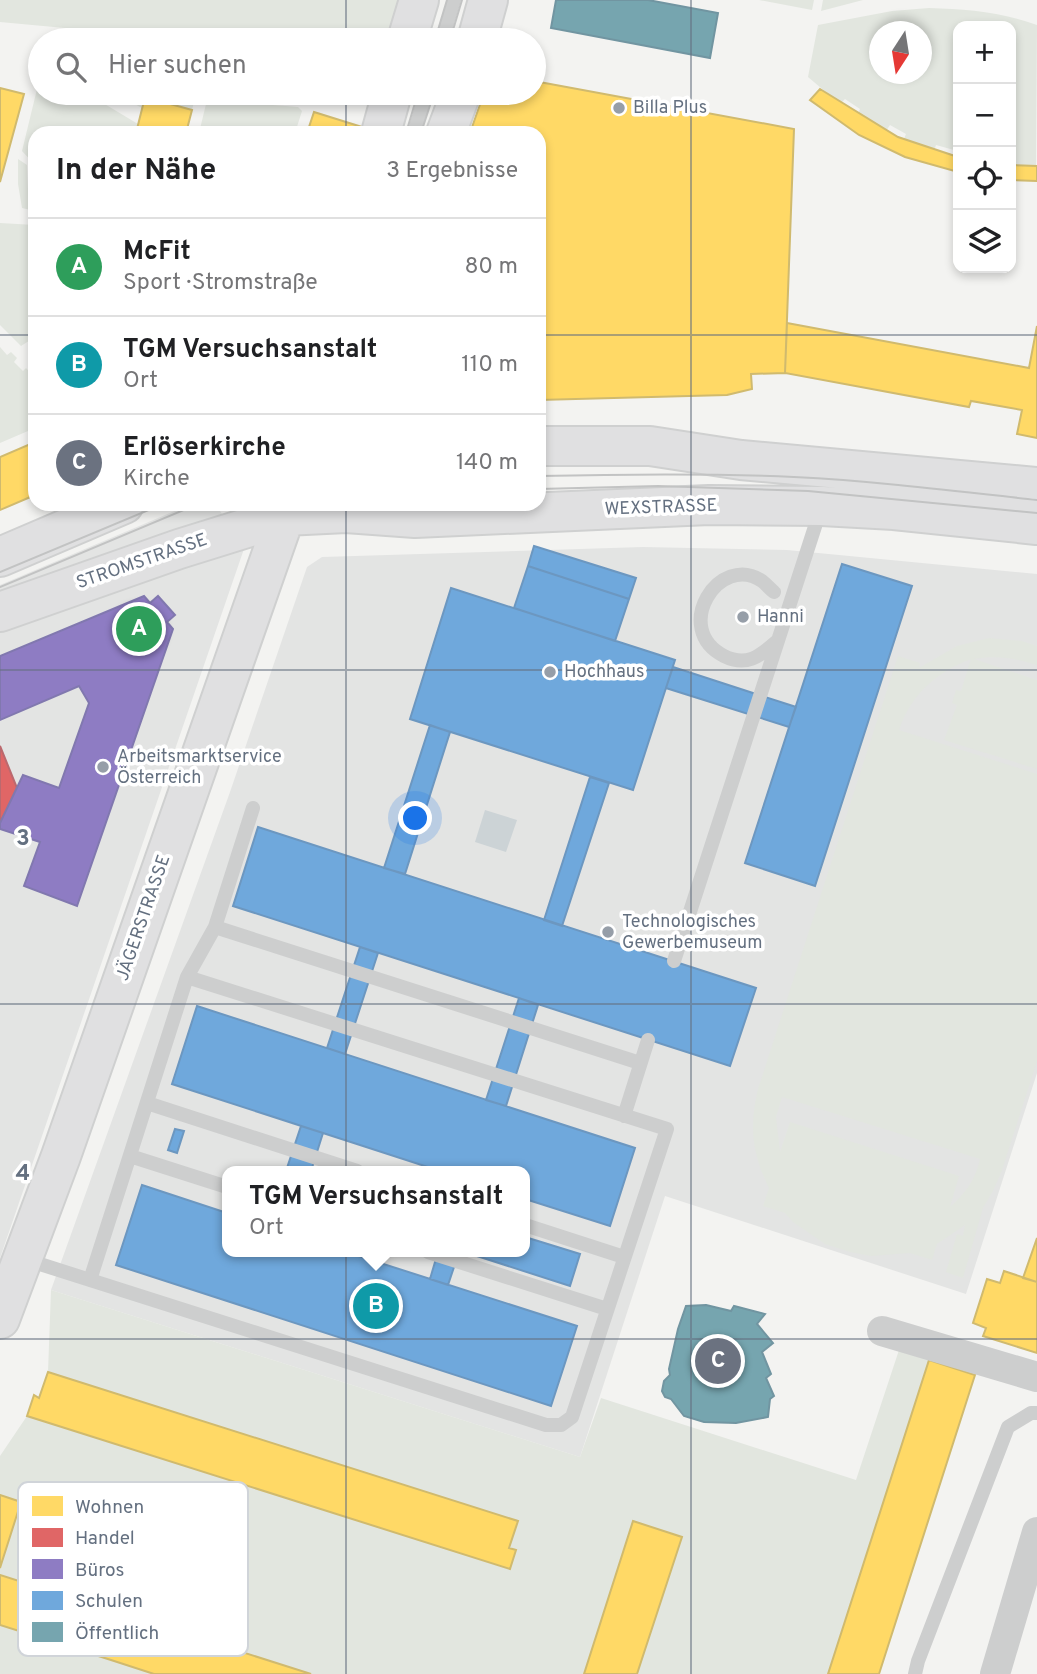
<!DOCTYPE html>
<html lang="de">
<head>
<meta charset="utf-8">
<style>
	body { margin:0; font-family:Overpass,sans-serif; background:#f2f2f2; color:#202124 }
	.controls { position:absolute; right:21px; top:21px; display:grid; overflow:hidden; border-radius:14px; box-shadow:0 4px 10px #0003 }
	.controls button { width:63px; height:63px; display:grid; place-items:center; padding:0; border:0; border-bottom:2px solid #e0e0e0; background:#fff; color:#202124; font:35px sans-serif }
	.compass { position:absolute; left:869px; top:21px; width:63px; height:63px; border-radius:50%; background:#fff; box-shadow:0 4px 10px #0003; rotate:192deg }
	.you { position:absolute; left:416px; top:819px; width:24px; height:24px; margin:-18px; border:5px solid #fff; border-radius:50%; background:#1a73e8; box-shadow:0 0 0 10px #1a73e833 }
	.badge { display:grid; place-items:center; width:46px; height:46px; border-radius:50%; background:#55595f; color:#fff; font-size:23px; font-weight:700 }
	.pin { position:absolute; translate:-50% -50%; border:4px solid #fff; box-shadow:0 2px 7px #0006 }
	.popup { position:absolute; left:222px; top:1166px; width:308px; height:91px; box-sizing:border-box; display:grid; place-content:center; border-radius:14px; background:#fff; filter:drop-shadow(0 2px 5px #0005); font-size:23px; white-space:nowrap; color:#757577 }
	.popup b { font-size:26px; color:#202124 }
	.popup::after { content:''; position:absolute; left:50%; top:100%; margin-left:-14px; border:14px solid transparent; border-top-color:#fff }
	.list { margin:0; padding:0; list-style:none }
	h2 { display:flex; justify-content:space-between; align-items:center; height:91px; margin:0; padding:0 28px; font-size:30px }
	h2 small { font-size:23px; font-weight:400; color:#757577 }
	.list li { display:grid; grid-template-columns:46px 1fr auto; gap:21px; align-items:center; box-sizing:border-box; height:98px; padding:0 28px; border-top:2px solid #e0e0e0 }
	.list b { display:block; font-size:26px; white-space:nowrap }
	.list p { margin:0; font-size:23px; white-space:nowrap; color:#757577 }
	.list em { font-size:23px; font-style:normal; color:#757577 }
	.icon { flex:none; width:38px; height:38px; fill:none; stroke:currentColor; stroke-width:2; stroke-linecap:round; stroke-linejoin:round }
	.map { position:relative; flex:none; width:1037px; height:1674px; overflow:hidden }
	.search { position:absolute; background:#fff; box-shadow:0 4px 10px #0003; left:28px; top:28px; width:518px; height:77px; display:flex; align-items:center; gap:18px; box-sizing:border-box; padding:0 24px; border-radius:38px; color:#757577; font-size:26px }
	.panel { position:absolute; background:#fff; box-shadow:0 4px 10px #0003; left:28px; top:126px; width:518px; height:385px; border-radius:21px }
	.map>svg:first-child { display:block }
</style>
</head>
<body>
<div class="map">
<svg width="1037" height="1674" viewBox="0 0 1037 1674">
	<rect width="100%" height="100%" fill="#f3f3f1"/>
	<path fill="#e3e4e3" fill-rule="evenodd" d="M191 504H215L245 546 0 1258V585Z
		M643 547 787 550 1037 574V1073L966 1294 665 1196 580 1457 51 1290 230 792 307 567 322 557ZM227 1171H525V1252H227Z"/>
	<path fill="#e2e6df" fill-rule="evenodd" d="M0 0H402L389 40H194L0 22Z
		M759 0H814L812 10Z
		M823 0H863L821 11Z
		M929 8C967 9 1001 12 1037 25L1036 166 1011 165V26H958V157L953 156 954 150 936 145 934 151 903 141 906 134 890 125 886 131 857 116 860 109 845 99 840 104 808 77 818 25 892 11ZM880 32H922V74H880Z
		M38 85H40V93H95L98 100 138 124 136 133H35V165L22 151Z
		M121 93 192 97 194 102 192 110 146 97 142 108 123 98Z
		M207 100 298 107 302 111 295 133H199Z
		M18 159 27 165 28 189 35 195V211L22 208 18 184Z
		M0 223 35 225V337L21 346 0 325Z
		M0 347 7 355 11 352 17 358 14 362 23 371 26 368 35 378V428L0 443Z
		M989 638 1022 641 1037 646V665C1016 658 996 655 974 659L1037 680V769L944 740 957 705 952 703 956 690 961 691 971 659C937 672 911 694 899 730L1037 774V1061L1002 1170 994 1189 983 1208 963 1278 946 1272 957 1234 963 1236 965 1225 937 1244 932 1260 910 1253 871 1256 850 1252 825 1244 793 1222 785 1213 763 1206 769 1188C752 1154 749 1126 758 1089L898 656 920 663 919 668 957 646ZM782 1097 980 1159C976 1179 965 1194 950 1207L959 1176 790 1122 780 1152 776 1117Z
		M51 1290 580 1457 601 1398 856 1480 899 1350 929 1360 828 1674H637L681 1537 634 1521 584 1674H311L0 1575V1568L21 1502 0 1495V1456L27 1416 509 1569 516 1551 509 1548 517 1521 48 1372Z
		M0 1625 154 1674H0Z"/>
	<path fill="#ccd3d6" d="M485 810 517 820 506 852 475 842Z"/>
	<path fill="#ffd966" stroke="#d0ba6e" stroke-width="2" d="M534 81 794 129 785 373 751 374 752 389 727 395 539 400V133H470L484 93H534Z
		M0 88 24 94 0 182Z
		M820 89 898 137 958 157V172L905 157 859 135 810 100Z
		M145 97 192 110 186 133H136Z
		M314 112 362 127 361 133H307Z
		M1011 165 1037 166V181L1011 180Z
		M787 323 1029 368 1037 326V438L1017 434 1022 410 971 401 969 407 785 373Z
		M35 442V495L0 510V457Z
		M1037 1238V1282L1023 1278Z
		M1004 1271 1037 1282V1353L983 1336 986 1328 973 1323 987 1279 1000 1283Z
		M929 1360 975 1375 879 1674H828Z
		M929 1360 975 1375 879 1674H828Z
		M48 1372 518 1521 509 1548 516 1550 510 1569 27 1416 34 1395 39 1398Z
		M0 1495 21 1502 0 1568Z
		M633 1521 682 1537 637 1674H584Z
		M0 1575 311 1674H154L111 1660 0 1625Z"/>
	<path fill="#e06666" stroke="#bb696e" stroke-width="2" d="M0 746 17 788 0 823Z"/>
	<path fill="#8e7cc3" stroke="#8178af" stroke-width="2" d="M144 596 150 603 158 596 175 615 167 622 173 629 77 906 24 886 40 842 0 829V823L23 775 59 788 89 703 79 686 0 720V656Z"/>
	<path fill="#6fa8dc" stroke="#6c97c0" stroke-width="2" d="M534 546 636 578 629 599 528 566Z
		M842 564 912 586 815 886 745 863Z
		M528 566 629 599 615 641 514 608Z
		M451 588 675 660 633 790 410 719Z
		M673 667 796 707 789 727 666 688Z
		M430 725 450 732 405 874 384 868Z
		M590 777 609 783 562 926 544 920Z
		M258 827 756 988 730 1066 233 906Z
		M360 947 378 953 345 1054 327 1048Z
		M519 998 538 1005 506 1106 486 1100Z
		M197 1006 635 1148 610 1226 525 1199V1171H440L172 1084Z
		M301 1126 323 1133 311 1171H286Z
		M175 1129 184 1131 177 1153 168 1150Z
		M142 1185 227 1213V1252H346L577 1326 551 1406 116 1265Z
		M525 1237 580 1254 570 1286 474 1255 475 1252H525Z
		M438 1252H459L448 1285 430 1279Z"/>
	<path fill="#76a5af" stroke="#7195a1" stroke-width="2" d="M556 0H648L718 13 710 58 551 28Z
		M706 1305 731 1311 734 1306 765 1314 757 1324 773 1343 762 1352 771 1374 766 1378 774 1396 770 1399 768 1417 736 1423 704 1422 684 1416 671 1399 665 1397 662 1391 664 1381 670 1375 669 1369 678 1329 686 1306Z"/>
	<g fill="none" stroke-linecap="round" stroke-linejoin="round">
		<g stroke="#cfd0d0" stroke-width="42">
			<path id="secondary" d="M407 40 419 0
				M477 40 488 0
				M381 133 392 93
				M446 133 461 93
				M539 446H650L741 460 1037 487
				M0 557 124 504
				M0 612 179 549 285 516 346 513 415 518 709 505 822 506 894 510 1037 525
				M0 1319 61 1156 285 516 292 504"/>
		</g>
		<path stroke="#cdcece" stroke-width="14" d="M442 40 454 0
			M414 133 426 93
			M774 592C770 589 766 584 762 581 719 552 671 629 724 656 746 667 759 657 776 642
			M215 927 640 1063
			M674 961 821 508
			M147 1103 357 1171
			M624 1116 648 1040
			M130 1156 227 1187
			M525 1225 624 1257
			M428 1252 607 1309
			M24 1259 546 1425H561L572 1417 667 1129 187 977
			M90 1280 187 977 215 927 253 808
			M915 1674 918 1661 1008 1427 1031 1413H1037"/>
		<path stroke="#cdcece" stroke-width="30" d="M882 1331 1037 1377
			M995 1674 1037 1532"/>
		<use href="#secondary" stroke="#e0e0e1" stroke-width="38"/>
		<path stroke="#c2c3c3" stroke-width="2" d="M435 40 447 0
			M450 40 462 0
			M406 133 418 93
			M421 133 434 93
			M539 476C624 474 709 473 794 477 875 481 956 491 1037 500
			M539 489 658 486 808 491 1037 513
			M0 572 163 504
			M0 587 198 504"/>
	</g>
	<path fill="none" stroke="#647080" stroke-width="2" stroke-opacity="0.55" d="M346 0V40M691 0V1674M346 93V133M0 335H35M539 335H1037M346 504V1674M0 670H1037M0 1004H1037M0 1339H1037"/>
	<g fill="#969ea8" stroke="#fff" stroke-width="2.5">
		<circle cx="619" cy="108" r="7"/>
		<circle cx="743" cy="617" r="7"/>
		<circle cx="550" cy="672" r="7"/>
		<circle cx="103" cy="767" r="7"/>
		<circle cx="608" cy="932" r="7"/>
	</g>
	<g text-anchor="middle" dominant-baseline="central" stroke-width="7" stroke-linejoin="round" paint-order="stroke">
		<g font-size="18" fill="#647080" stroke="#fff" text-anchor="start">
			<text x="633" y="108">Billa Plus</text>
			<text x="757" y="617">Hanni</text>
			<text x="564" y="672">Hochhaus</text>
			<text x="117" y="757">Arbeitsmarktservice<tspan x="117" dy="21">Österreich</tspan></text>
			<text x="622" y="922">Technologisches<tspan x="622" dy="21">Gewerbemuseum</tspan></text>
		</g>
		<g font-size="18" fill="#647080" stroke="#fff">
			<text transform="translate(661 508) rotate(-2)">WEXSTRASSE</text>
			<text transform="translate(142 562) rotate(-19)">STROMSTRASSE</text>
			<text transform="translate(144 918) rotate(-71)">JÄGERSTRASSE</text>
		</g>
	</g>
	<rect x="18" y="1482" width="230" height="174" rx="10" fill="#fff" stroke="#d0d4d9" stroke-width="2"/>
	<rect x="32" y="1496" width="31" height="20" fill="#ffd966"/>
	<rect x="32" y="1528" width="31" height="19" fill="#e06666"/>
	<rect x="32" y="1559" width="31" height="20" fill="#8e7cc3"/>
	<rect x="32" y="1591" width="31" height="19" fill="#6fa8dc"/>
	<rect x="32" y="1622" width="31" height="20" fill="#76a5af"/>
	<g font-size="19" fill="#647080">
		<text x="75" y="1513">Wohnen</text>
		<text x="75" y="1544">Handel</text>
		<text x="75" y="1576">Büros</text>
		<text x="75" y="1607">Schulen</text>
		<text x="75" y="1639">Öffentlich</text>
	</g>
	<g font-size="23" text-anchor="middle" font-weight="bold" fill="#647080" stroke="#fff" stroke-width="7" stroke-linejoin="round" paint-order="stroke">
		<text x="23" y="845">3</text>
		<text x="23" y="1180">4</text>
	</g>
</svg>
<div class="controls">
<button>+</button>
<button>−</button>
<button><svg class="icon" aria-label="locate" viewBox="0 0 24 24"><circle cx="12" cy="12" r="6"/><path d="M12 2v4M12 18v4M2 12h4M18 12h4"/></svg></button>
<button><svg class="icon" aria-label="layers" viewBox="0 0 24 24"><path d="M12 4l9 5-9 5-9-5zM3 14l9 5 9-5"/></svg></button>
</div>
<svg class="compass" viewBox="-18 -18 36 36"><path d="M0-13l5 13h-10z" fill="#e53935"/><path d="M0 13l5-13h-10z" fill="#757577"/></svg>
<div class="you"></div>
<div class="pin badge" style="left:139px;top:629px;background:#2e9e5b">A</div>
<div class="pin badge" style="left:376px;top:1306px;background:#0f9aa8">B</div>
<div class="popup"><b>TGM Versuchsanstalt</b>Ort</div>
<div class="pin badge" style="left:718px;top:1361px;background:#6b7280">C</div>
<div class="search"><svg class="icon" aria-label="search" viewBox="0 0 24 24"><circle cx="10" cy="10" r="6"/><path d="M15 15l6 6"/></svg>Hier suchen</div>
<section class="panel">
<h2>In der Nähe<small>3 Ergebnisse</small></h2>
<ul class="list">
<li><span class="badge" style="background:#2e9e5b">A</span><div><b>McFit</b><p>Sport · Stromstraße</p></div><em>80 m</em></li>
<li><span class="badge" style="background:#0f9aa8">B</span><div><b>TGM Versuchsanstalt</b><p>Ort</p></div><em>110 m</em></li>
<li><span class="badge" style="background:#6b7280">C</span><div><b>Erlöserkirche</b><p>Kirche</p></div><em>140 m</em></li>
</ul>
</section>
</div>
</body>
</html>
